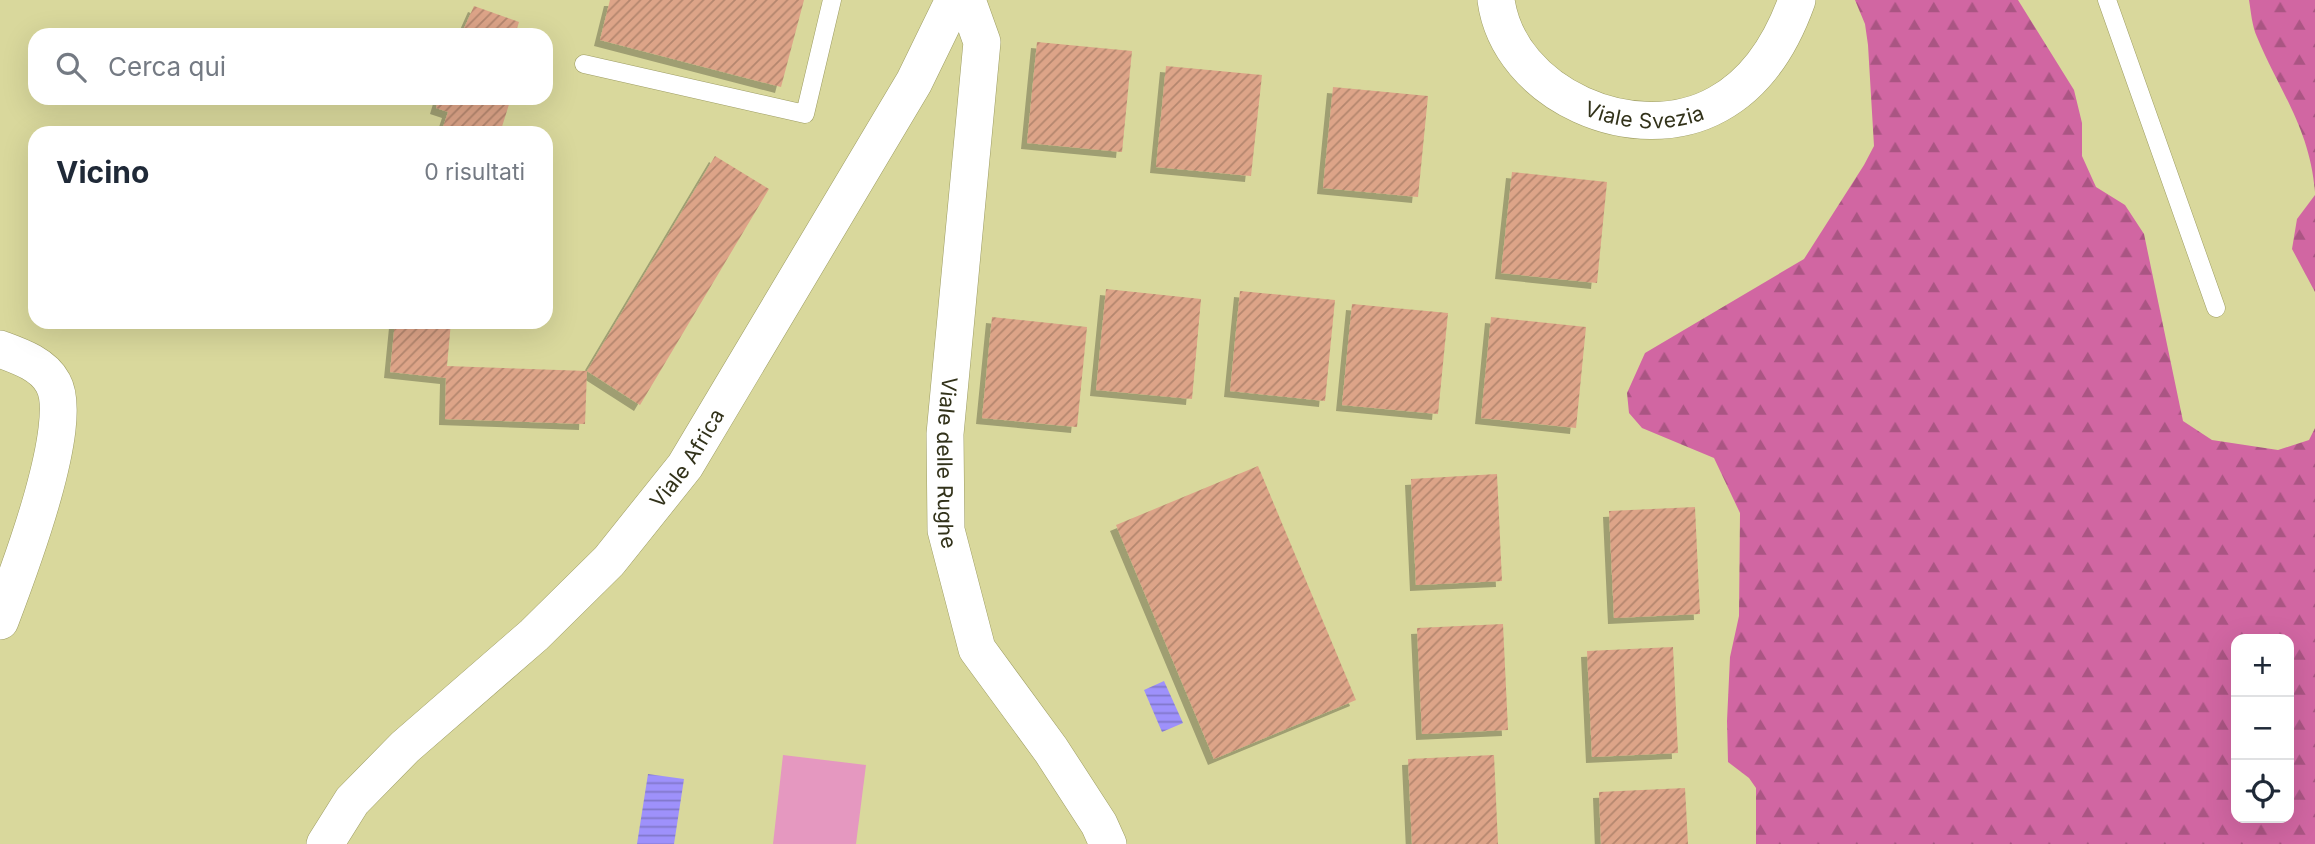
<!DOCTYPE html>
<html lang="it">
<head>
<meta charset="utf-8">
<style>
	body { margin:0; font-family:Inter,sans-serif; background:#f2f2f3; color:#1f2937 }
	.controls { position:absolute; right:21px; bottom:21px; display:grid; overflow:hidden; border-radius:14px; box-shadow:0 7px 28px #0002 }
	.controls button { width:63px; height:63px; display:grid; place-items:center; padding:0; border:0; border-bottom:2px solid #e0e1e3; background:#fff; color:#1f2937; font:35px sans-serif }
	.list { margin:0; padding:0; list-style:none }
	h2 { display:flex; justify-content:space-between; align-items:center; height:91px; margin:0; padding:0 28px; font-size:30px }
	h2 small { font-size:23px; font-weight:400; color:#747a83 }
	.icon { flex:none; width:38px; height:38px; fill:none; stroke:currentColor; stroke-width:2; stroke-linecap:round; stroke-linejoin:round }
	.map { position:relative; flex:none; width:2315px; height:844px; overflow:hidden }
	.search { position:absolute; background:#fff; box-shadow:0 7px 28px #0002; left:28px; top:28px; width:525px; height:77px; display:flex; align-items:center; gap:18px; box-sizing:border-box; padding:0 24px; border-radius:21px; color:#747a83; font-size:26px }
	.panel { position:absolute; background:#fff; box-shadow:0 7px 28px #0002; left:28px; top:126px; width:525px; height:203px; border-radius:21px }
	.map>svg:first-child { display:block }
</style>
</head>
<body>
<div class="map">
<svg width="2315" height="844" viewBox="0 0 2315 844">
	<defs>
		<pattern id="forest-firs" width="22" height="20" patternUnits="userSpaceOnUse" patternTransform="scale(1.75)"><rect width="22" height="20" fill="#d166a2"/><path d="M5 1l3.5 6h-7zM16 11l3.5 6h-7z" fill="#aa5583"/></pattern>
		<pattern id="water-rules" width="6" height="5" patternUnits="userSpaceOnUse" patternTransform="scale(1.75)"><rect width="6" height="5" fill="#9e91fb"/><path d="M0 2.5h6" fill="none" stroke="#8177ca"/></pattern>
		<pattern id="building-hatch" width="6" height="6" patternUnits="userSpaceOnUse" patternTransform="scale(1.75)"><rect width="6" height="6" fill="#dda488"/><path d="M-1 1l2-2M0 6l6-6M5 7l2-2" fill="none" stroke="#b4866e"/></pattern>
		<filter id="shadow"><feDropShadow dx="-6" dy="6" stdDeviation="0" flood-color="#0004"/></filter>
	</defs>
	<rect width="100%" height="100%" fill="#d9d89c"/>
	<path fill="url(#forest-firs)" fill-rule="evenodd" d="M1855 0H2018L2074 90 2082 123V156L2096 187 2125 205 2144 234 2183 421 2212 440 2278 450 2309 440 2315 428V844H1756V788L1749 778 1728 762 1727 721 1730 657 1739 616 1740 513 1714 458 1642 428 1629 413 1627 393 1645 353 1804 259 1864 165 1874 146 1868 45 1865 24ZM2289 639V818H2236V639Z
		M2249 0H2315V192C2310 129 2280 92 2257 37 2252 26 2251 12 2249 0Z
		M2315 195V292L2292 249 2297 219Z"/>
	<path fill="#e598c0" d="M783 755 866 765 856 844H773Z"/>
	<path fill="url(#water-rules)" d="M1164 681 1183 723 1162 732 1144 690Z
		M648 774 684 779 674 844H637Z"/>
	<path fill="url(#building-hatch)" filter="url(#shadow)" d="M610 0H804L781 87 600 40Z
		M474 6 519 22 515 35H461Z
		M1037 42 1132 51 1122 152 1027 143Z
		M1166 66 1262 75 1251 176 1156 167Z
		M1333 87 1428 96 1418 197 1323 188Z
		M439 98H511L500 133H441L448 112 436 108Z
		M715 156 769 189 640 405 587 371Z
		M1512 172 1607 182 1597 283 1501 273Z
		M1106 289 1201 299 1192 399 1096 390Z
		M1240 291 1335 300 1325 401 1230 391Z
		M1352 304 1448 313 1438 414 1342 405Z
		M992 317 1087 327 1077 427 982 418Z
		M1491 317 1586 327 1576 428 1481 418Z
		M395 322H451L447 366 587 371 585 424 445 419 446 378 390 372Z
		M1258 466 1356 700 1214 759 1116 525Z
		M1497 474 1502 581 1416 585 1411 479Z
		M1695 507 1700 614 1614 618 1609 511Z
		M1503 624 1508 730 1422 734 1417 628Z
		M1673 647 1678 753 1592 757 1587 651Z
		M1494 755 1498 844H1412L1408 759Z
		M1685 788 1688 844H1601L1599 792Z"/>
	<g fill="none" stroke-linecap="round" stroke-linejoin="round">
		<g stroke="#9d9c62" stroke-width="19">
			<path id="lane" d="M2107 0 2216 308
				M584 64 805 114 832 0"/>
		</g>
		<g stroke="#9d9c62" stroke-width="38">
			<g id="street">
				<path id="s1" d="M967 0 982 42 945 434 946 530 977 649 1051 750 1099 824 1108 844"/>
				<path id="s2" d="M1496 0C1509 95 1636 150 1718 104 1758 82 1782 42 1797 0"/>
				<path d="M0 349C19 356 43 364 53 383 76 423 17 576 0 621"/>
				<path id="s3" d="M325 844 352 801 405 747 534 635 609 561 685 466 914 82 954 0"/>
			</g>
		</g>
		<use href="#lane" stroke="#fff" stroke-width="18"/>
		<use href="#street" stroke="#fff" stroke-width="37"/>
	</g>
	<g text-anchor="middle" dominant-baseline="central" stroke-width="5" stroke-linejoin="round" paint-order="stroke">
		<g font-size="21" fill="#32321a" stroke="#f7f8d9">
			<text stroke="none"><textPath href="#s2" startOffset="206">Viale Svezia</textPath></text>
			<text stroke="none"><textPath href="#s3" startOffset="532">Viale Africa</textPath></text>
			<text stroke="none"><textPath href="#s1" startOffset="467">Viale delle Rughe</textPath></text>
		</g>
	</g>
</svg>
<div class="controls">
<button>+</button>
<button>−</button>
<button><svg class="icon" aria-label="locate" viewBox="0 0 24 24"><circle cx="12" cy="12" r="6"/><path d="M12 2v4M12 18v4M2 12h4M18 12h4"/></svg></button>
</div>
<div class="search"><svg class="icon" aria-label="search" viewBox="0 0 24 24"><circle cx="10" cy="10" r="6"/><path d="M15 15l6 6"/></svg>Cerca qui</div>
<section class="panel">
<h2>Vicino<small>0 risultati</small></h2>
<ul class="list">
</ul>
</section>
</div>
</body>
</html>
